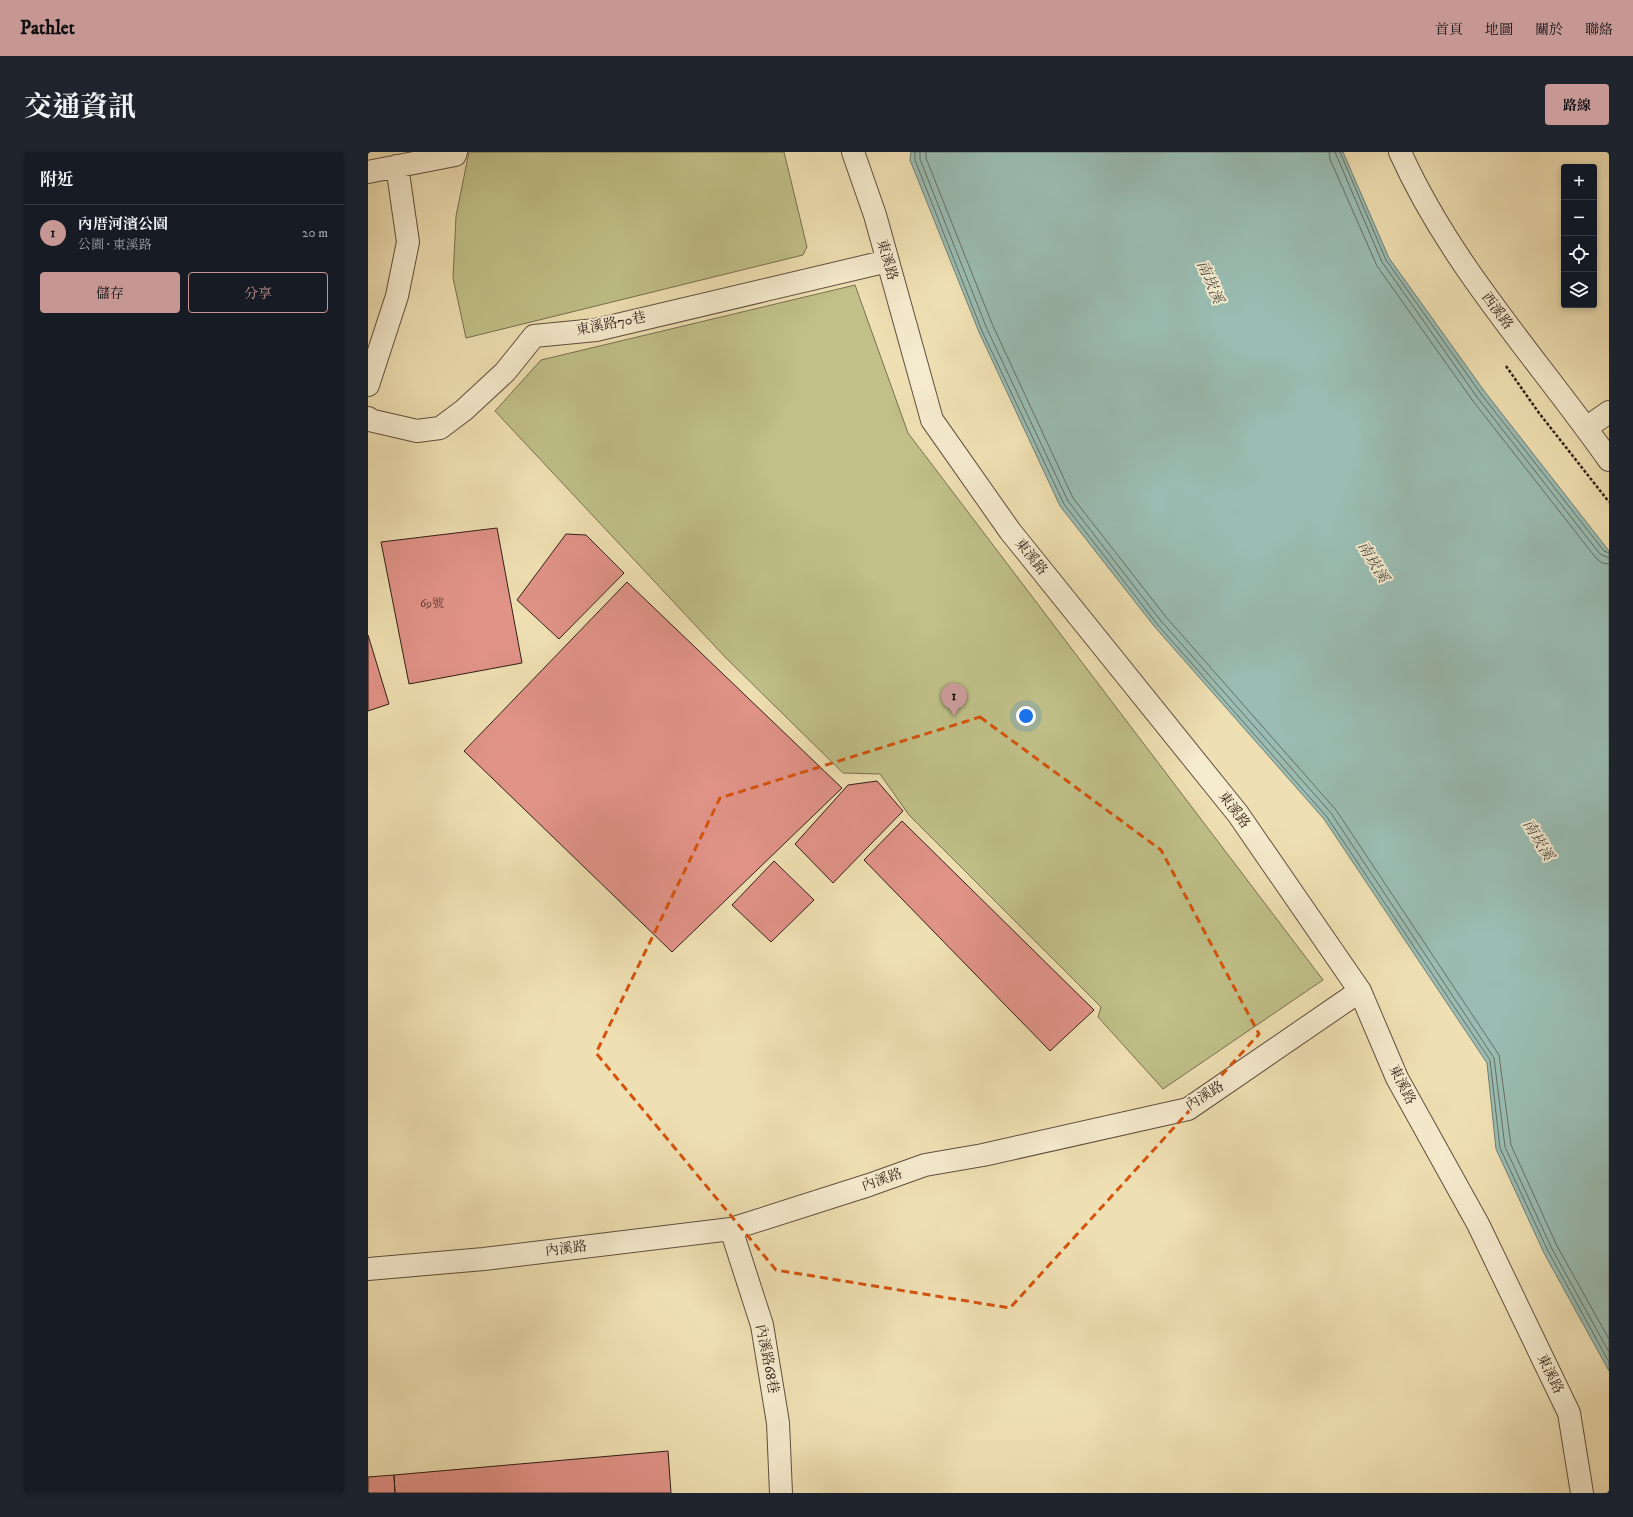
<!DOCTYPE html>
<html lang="zh-TW">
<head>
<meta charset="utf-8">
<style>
	body { margin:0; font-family:"IM FELL DW Pica","Noto Serif TC",serif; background:#20242c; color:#f1f3f6 }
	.controls { position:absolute; right:12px; top:12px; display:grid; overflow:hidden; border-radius:4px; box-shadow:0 2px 6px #0003 }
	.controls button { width:36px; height:36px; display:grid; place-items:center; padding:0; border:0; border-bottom:1px solid #363941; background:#171b24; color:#f1f3f6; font:20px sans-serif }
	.you { position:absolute; left:658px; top:564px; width:14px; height:14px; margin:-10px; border:3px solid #fff; border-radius:50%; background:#1a73e8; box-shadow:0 0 0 6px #1a73e833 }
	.badge { display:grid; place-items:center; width:26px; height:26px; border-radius:50%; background:#c59692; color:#111; font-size:13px; font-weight:700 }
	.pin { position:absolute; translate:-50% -33px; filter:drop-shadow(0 1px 2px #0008) }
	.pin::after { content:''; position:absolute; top:21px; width:14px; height:12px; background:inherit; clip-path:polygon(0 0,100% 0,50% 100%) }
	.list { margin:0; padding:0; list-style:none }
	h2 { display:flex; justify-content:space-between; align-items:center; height:52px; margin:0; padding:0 16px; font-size:17px }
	h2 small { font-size:13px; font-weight:400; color:#9ea1a6 }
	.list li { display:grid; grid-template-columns:26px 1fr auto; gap:12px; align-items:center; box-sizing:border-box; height:56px; padding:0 16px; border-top:1px solid #363941 }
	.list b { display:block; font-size:15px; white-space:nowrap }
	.list p { margin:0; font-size:13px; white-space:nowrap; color:#9ea1a6 }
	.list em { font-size:13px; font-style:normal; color:#9ea1a6 }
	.actions { display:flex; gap:8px; padding:12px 16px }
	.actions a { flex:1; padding:9px 0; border:1px solid #c59692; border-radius:4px; text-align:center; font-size:14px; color:#c59692 }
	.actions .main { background:#c59692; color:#111 }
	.icon { flex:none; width:22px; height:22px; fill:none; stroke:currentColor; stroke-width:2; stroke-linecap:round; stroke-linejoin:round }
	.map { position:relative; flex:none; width:1241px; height:1341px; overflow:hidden; border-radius:4px }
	header { display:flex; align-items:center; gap:24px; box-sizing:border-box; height:56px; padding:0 20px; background:#c59692; color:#111 }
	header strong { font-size:19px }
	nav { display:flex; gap:22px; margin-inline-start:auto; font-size:14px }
	.intro { display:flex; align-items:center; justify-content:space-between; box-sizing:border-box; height:96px; padding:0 24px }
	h1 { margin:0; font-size:28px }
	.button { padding:10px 18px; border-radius:4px; background:#c59692; color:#111; font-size:14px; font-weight:700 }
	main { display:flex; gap:24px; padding:0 24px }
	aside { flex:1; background:#171b24; border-radius:4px; box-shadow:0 2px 6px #0003 }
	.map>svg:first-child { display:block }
</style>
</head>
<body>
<header>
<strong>Pathlet</strong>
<nav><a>首頁</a><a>地圖</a><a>關於</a><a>聯絡</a></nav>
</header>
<div class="intro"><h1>交通資訊</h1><a class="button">路線</a></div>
<main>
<aside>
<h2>附近<small></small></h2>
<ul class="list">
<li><span class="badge">1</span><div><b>內厝河濱公園</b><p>公園 · 東溪路</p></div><em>20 m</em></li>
</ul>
<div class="actions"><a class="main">儲存</a><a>分享</a></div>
</aside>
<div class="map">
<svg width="1241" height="1341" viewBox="0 0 1241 1341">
	<rect width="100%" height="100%" fill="#efe0b3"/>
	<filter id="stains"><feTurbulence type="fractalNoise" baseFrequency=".005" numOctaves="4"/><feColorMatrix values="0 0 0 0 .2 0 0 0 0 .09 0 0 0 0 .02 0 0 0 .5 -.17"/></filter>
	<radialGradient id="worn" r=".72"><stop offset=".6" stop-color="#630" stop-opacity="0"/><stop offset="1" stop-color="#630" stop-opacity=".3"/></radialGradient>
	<path fill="#c0c088" stroke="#787050" d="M101 0H416L439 95 435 103 98 186 85 126 88 64Z
		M487 133 540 281 955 828 795 937 730 865 733 855 541 663 512 622 475 621 358 506 127 259 173 208Z"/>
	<path fill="#9abcb2" stroke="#707d74" d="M543 0H975L1021 106 1117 240 1241 399V1219L1176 1101 1128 997 1119 911 956 667 786 474 692 354 611 180 542 8Z"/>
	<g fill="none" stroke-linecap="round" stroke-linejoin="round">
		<path stroke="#666e64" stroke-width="1" d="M547 0V8L614 179 696 352 789 472 959 665 1122 908 1132 996 1180 1099 1241 1210
			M552 0V7L619 177 700 349 793 469 963 661 1126 906 1137 995 1184 1097 1241 1200
			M558 0V6L625 174 705 346 798 465 968 658 1131 903 1143 993 1189 1094 1241 1187
			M961 0 962 7 1009 114 1105 249 1228 406 1234 411 1241 412
			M967 0 1014 110 1109 245 1232 402 1241 406
			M972 0 1018 108 1113 242 1236 399 1241 401"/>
	</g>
	<path fill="#e19388" stroke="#311f17" d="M129 376 154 511 41 532 13 390Z
		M198 382 218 383 256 421 191 487 149 448Z
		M259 430 474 636 304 800 96 599Z
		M0 483 21 552 0 559Z
		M509 629 535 659 465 731 427 692 480 633Z
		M534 669 726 858 682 899 496 708Z
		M406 709 446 748 403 790 364 753Z
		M300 1299 303 1341H27L26 1323Z
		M26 1323 27 1341H0V1325Z"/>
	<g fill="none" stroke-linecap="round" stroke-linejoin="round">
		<g stroke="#604f3e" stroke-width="24">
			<path id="minor" d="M485 0 507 63 564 268 642 379 870 662 992 839 1029 926 1110 1072 1201 1261 1214 1341
				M1032 0C1083 114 1170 207 1241 308
				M0 20 87 3 88 0
				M0 233 29 144 40 90 29 14
				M0 266 1 268 49 279 72 276 96 258 137 220 166 184 228 178 520 109
				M1218 276 1241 260
				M363 1077 394 1173 410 1271 413 1341
				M0 1117 116 1107 363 1077 501 1033 557 1013 615 1003 820 957 992 839"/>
		</g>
		<path stroke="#311f17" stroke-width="2.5" stroke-dasharray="3 2" stroke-linecap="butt" d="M1138 214 1171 261 1241 350"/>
		<use href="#minor" stroke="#f5ebce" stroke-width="22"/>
	</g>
	<path fill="none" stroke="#d6530d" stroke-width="3" stroke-dasharray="8 5" stroke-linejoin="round" d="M612 565 793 698 891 882 642 1156 408 1118 228 901 352 646Z"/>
	<g text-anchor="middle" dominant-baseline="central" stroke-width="4" stroke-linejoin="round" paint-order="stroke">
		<g font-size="12" fill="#5d3c33">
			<text x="64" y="451">69號</text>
		</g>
		<g font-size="14" fill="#311f17" stroke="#f5ebce">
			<text transform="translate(519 108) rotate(74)">東溪路</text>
			<text transform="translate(1129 159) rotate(53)">西溪路</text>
			<text transform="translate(243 172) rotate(-11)">東溪路70巷</text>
			<text transform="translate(663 405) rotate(51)">東溪路</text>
			<text transform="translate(866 658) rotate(53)">東溪路</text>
			<text transform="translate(1034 933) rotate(63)">東溪路</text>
			<text transform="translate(837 944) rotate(-32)">內溪路</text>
			<text transform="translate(514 1028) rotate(-19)">內溪路</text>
			<text transform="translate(198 1097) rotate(-7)">內溪路</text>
			<text transform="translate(399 1207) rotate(79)">內溪路68巷</text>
			<text transform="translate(1182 1222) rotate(64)">東溪路</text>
		</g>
		<g font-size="15" font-style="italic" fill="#504e46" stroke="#f5ebce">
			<text transform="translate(842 130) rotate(67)">南崁溪</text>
			<text transform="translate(1005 410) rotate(59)">南崁溪</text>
			<text transform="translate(1170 688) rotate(59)">南崁溪</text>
		</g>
	</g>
	<rect width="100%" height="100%" filter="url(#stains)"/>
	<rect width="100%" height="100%" fill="url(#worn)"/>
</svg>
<div class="controls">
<button>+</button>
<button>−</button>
<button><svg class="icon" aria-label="locate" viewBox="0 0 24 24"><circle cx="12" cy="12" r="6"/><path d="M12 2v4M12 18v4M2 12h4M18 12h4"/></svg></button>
<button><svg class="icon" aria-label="layers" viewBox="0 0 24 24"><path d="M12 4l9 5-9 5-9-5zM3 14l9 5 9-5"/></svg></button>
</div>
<div class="you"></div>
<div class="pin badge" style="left:586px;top:564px">1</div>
</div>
</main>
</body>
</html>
